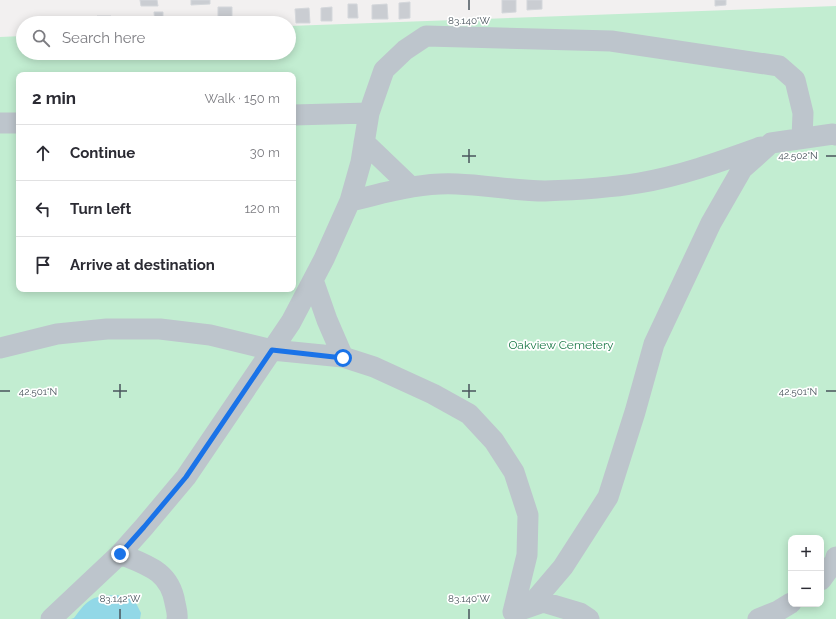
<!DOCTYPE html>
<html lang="en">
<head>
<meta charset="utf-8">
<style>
	body { margin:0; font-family:Raleway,sans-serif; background:#f2f2f3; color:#2b2b33 }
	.controls { position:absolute; right:12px; bottom:12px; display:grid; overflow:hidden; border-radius:8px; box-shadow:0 2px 10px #0003 }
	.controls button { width:36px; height:36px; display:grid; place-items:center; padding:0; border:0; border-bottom:1px solid #e1e1e2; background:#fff; color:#2b2b33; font:20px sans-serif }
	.stop { position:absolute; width:12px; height:12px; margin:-9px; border:3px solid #1a73e8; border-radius:50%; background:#fff }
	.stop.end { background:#1a73e8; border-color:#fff; box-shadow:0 1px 4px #0008 }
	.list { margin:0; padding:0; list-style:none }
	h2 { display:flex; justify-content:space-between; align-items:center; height:52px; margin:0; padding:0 16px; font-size:17px }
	h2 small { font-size:13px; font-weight:400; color:#7c7c81 }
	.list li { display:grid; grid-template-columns:26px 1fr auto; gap:12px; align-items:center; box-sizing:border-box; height:56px; padding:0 16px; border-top:1px solid #e1e1e2 }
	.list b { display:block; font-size:15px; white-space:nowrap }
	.list em { font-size:13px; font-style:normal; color:#7c7c81 }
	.icon { flex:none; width:22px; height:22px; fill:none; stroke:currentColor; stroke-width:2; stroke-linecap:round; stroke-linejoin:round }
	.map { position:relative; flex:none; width:836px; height:619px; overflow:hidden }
	.search { position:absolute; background:#fff; box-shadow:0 2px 10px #0003; left:16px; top:16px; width:280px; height:44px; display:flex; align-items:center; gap:10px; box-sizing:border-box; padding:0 14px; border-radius:22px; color:#7c7c81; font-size:15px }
	.panel { position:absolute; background:#fff; box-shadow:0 2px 10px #0003; left:16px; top:72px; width:280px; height:220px; border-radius:8px }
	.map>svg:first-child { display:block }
</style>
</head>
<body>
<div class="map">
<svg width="836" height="619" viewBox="0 0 836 619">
	<rect width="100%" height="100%" fill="#f2f0f0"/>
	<path fill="#c2edd1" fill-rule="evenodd" d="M836 6V619H0V37L23 36V53H289V26ZM19 75H293V289H19ZM791 538H821V604H791Z"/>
	<path fill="#92d8e7" d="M117 595 134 599 141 613 140 619H71L74 618C89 598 92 596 117 595Z"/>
	<path fill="#cacdd2" stroke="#d4d7db" d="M140 0H157L158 6H141Z
		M191 0H210V4L191 5Z
		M502 0H516V12L502 13Z
		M527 0H542V9L527 10Z
		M715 0H726V5L715 6Z
		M410 2V18L399 19V3Z
		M348 4H357L358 18H348Z
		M387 4 388 19H372V5Z
		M218 7H232V23H218Z
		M332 7V21H321V8Z
		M309 8 310 23H296L295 9Z
		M154 12H163V23H155Z
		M97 16H111V23H97Z"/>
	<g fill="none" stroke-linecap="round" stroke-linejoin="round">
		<path stroke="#bdc5cc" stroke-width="21" d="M293 115 369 113
			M0 123H19
			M364 142 411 187
			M350 201C385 193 420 182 457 184 486 185 516 191 545 191 576 190 608 188 639 183 681 176 722 161 761 147
			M313 280 327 320 343 357
			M0 348 57 334 107 329H160L210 335 272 350 343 357 374 367 433 394 469 414 494 441 514 472 528 515 527 555 513 612
			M120 554C147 565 170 571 175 603 176 608 178 614 177 619
			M821 580 835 561 836 557
			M529 607 563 567 608 497 635 412 654 344 711 223 742 169 771 143 833 134 836 135
			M523 609 543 602 580 613 589 619
			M51 619 120 554 144 527 186 477 291 322 324 259 350 201 361 162 369 113 384 70 405 50 426 36 611 41 779 66 795 80 803 113 802 138
			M758 619 778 611 791 603"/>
	</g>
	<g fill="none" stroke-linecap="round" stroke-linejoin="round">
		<path stroke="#1a73e8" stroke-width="5" d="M120 554 144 527 186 477 272 350 343 358"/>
	</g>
	<path fill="none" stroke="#49545c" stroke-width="1.5" d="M469 0V10M469 149V163M462 156H476M826 156H836M120 384V398M469 384V398M0 391H10M113 391H127M462 391H476M826 391H836M120 609V619M469 609V619"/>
	<g text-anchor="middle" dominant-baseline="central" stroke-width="3.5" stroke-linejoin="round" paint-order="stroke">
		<g font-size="12" fill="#1d7a49" stroke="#fff">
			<text x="561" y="345">Oakview Cemetery</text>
		</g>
	</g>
	<g font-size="10" text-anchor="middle" fill="#49545c" stroke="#fff" stroke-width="3.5" stroke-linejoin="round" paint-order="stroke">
		<text x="469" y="24">83.140°W</text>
		<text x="798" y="159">42.502°N</text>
		<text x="38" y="395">42.501°N</text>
		<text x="798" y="395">42.501°N</text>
		<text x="120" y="602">83.142°W</text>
		<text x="469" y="602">83.140°W</text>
	</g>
</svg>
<div class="controls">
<button>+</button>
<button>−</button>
</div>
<div class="stop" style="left:343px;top:358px"></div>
<div class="stop end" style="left:120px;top:554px"></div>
<div class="search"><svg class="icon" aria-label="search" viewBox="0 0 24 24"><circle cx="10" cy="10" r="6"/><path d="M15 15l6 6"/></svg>Search here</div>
<section class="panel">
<h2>2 min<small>Walk · 150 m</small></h2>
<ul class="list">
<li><svg class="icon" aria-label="ahead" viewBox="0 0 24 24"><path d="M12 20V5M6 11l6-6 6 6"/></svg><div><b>Continue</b></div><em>30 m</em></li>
<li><svg class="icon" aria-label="left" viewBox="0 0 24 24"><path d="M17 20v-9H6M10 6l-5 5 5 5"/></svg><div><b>Turn left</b></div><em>120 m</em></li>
<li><svg class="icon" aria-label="arrive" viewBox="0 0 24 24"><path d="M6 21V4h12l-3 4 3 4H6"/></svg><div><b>Arrive at destination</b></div></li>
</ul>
</section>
</div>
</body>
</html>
